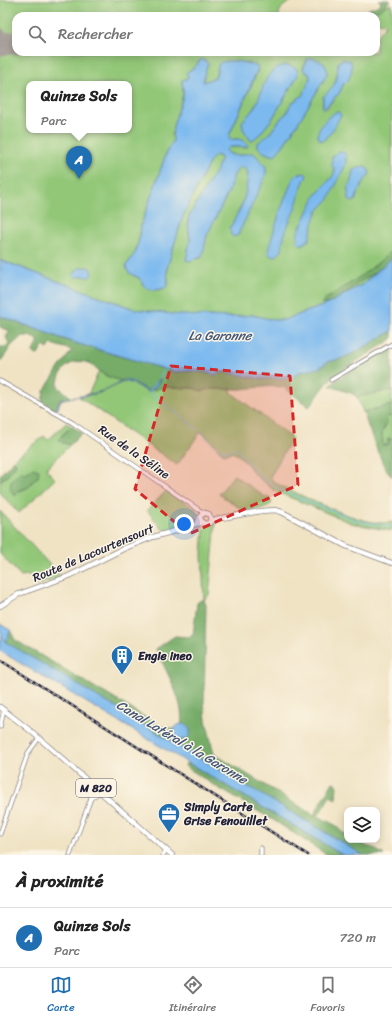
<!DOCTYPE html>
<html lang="fr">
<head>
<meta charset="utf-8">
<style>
	body { margin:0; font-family:Sriracha,sans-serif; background:#f6f6f6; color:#222 }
	.controls { position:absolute; right:12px; bottom:12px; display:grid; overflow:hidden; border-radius:8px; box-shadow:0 2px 10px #0003 }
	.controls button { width:36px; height:36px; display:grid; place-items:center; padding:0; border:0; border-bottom:1px solid #e0e0e0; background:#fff; color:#222; font:20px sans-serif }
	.you { position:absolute; left:184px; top:524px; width:14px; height:14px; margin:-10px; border:3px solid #fff; border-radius:50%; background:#1a73e8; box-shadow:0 0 0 6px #1a73e833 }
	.badge { display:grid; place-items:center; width:26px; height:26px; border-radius:50%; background:#1f6fb2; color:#fff; font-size:13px; font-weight:700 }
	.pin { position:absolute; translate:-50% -33px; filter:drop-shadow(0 1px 2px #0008) }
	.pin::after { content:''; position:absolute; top:21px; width:14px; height:12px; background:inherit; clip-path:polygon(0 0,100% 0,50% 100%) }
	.popup { position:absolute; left:26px; top:81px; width:106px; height:52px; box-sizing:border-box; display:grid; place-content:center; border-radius:8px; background:#fff; filter:drop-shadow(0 1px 3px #0005); font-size:13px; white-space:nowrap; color:#767676 }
	.popup b { font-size:15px; color:#222 }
	.popup::after { content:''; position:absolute; left:50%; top:100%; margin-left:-8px; border:8px solid transparent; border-top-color:#fff }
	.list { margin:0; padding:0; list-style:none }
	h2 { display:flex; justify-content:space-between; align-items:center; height:52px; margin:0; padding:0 16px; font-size:17px }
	h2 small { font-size:13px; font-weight:400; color:#767676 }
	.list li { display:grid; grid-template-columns:26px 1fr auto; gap:12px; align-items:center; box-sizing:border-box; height:60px; padding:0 16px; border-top:1px solid #e0e0e0 }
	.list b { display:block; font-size:15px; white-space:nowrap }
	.list p { margin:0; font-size:13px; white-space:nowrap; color:#767676 }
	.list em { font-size:13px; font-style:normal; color:#767676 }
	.icon { flex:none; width:22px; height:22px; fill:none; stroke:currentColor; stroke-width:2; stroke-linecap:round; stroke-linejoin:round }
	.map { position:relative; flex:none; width:392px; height:855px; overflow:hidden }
	.search { position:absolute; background:#fff; box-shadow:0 2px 10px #0003; left:12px; right:12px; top:12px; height:44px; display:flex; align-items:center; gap:10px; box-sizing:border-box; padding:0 14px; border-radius:12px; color:#767676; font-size:15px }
	.sheet { height:112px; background:#fff }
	nav { display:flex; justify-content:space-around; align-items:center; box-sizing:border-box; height:56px; border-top:1px solid #e0e0e0; background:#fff; font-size:11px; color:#767676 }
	nav a { display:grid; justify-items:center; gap:2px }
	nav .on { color:#1f6fb2 }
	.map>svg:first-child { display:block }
</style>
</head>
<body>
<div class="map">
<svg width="392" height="855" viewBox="0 0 392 855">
	<rect width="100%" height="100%" fill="#fcf5e5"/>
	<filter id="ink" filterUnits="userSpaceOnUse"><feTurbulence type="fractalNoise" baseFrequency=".025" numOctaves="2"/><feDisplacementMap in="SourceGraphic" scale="8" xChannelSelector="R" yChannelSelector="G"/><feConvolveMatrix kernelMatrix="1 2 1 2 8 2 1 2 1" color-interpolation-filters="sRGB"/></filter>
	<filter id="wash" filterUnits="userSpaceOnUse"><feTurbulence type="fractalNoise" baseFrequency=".012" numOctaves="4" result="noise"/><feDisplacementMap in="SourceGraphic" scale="16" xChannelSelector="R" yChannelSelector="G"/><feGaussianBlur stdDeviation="0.9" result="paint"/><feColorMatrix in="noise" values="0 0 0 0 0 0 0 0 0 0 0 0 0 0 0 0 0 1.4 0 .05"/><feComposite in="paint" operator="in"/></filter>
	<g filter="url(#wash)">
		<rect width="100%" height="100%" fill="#f0e3c4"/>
		<path fill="#93c778" stroke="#5a745a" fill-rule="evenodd" d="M0 0H293C286 5 279 7 279 16H16V52H376V37L386 24 376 21V16H364L359 14 392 4V258L363 284 328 304 284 320H274L252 315 231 317 180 315 134 309 0 260ZM307 59 327 72 326 76 298 123 282 147 258 143 269 134 283 116 287 113 288 109 292 103 303 95 310 79 309 74 305 72 303 68ZM199 61 208 64 205 71 203 82 215 78 218 66 248 63 258 70 229 136 230 140C240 138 242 139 247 147H229L226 150C232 158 241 155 250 153L266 175 257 193 230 228C239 211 253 187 246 168L241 167 238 169 234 175 229 191 207 235 201 258 186 260 190 241 188 220 218 169 221 157 216 155 210 161 183 216 167 268 168 282 161 289H147L139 278 128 272 126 266 135 253 140 236 141 225 152 194 167 151 173 141 172 134 183 94 182 80 187 79 188 71 196 66ZM338 62 344 83 341 89 339 94 336 96 326 109 323 107V97C337 84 337 81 338 62ZM294 83 272 119 259 135 243 122 255 107 261 95ZM29 84H129V130H29Z
			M99 371 106 376 122 381 105 390 88 395Z
			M125 381C134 383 141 390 151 391L153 389 155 390 162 387 193 388 202 391 211 389H230L233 394 292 438 270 477 275 483C299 494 368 530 392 522V531L351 523 275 491 254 474 249 466 238 455 232 452 224 454 220 451 201 431 177 465 79 397 103 392Z
			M392 390V405L363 412 357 397Z
			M386 416H392V440L388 438V445H383L382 432 387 423Z
			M66 423 72 426 61 436V442L70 445 46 469 55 479 19 513 0 493V481L8 475 16 464 14 460 17 457 44 436 48 440ZM33 468 38 477 32 482 29 487 18 492 26 473Z
			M234 475 265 497 269 498 272 503C268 508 251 510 244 511L219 494Z
			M167 490 194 508C208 523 174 528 164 531L147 510Z
			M0 511 61 577 41 584 35 583 28 575 21 576 0 554Z
			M216 521 209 595 204 600 202 554 204 528Z"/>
		<path fill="#76ac68" stroke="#4c6752" d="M378 0H390C384 8 376 15 366 11L371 8 380 5 381 1Z
			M392 250V259L376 272 358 283 335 301 330 303 322 304V302L324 300C348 285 372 270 392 250Z
			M0 316 72 342 175 372 190 371 203 372 215 375 223 372 243 375 250 378H292L299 372 319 368 327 362 340 359 352 354 392 331V339L332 377 309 407 285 388 275 386 240 389H211L202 391 193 388 162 387 155 390 153 389 159 382 160 379 151 389 147 391C142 388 137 384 131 382 127 380 125 381 122 381 118 381 111 377 107 376 100 373 95 366 89 363 72 357 57 370 58 387L71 397 60 400 56 410 42 402 44 391 59 368 72 350 51 344 48 349 43 346 38 355 34 354 33 351 38 344V340L29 336H22L11 346 0 363V347H5L9 343 6 337 10 331 0 327Z
			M392 346V391L391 390 357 397 351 393 330 386 335 381Z
			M392 405V416L386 417 387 423 382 432 383 445H388V438L392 440V477C379 461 370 431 363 412Z
			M72 426 82 433 70 445 61 442 59 439Z
			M14 460 16 464 8 475 0 481V475Z
			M33 468 39 470 38 477 32 482 29 487 18 491 15 496C6 487 11 480 20 472L26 473Z
			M201 600H204L206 605 204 702 206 720 214 754 314 815 333 782 337 784 336 799 330 796 318 816 335 825 343 833 347 834V840H358L366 846 373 848 384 855H363L3 641 10 630 15 640 160 726 173 729 181 726C186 703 165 670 156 649L175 636 188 637 193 635 197 603Z
			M186 763 191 765 343 855H327L275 821 215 786 185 766Z"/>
		<path fill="#7cb9ef" stroke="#4f6e95" d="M312 58C321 60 330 65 326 76L298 123 282 147 274 156 265 153 258 147V143L269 134 283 116 287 113 288 109 292 103 303 95 310 79 309 74 303 70 307 59Z
			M201 59 206 61 208 64 205 71 203 82 215 78 219 63C230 58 246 63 257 66L258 68 229 136 230 140C239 138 242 139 248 145L247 147H229L226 150C233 160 244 153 254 153L266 167V175L238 235 234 237 231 235 230 228 242 205 246 191 248 173 244 167H241L238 169 234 175 229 191 207 235 202 257 189 261 186 260 190 241 188 220 189 216 217 169 221 157 216 155 210 161 183 216 167 268 168 285C163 291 149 292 144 286 142 283 142 281 139 278 135 276 131 274 128 272L126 266 135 253 140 236 141 225 152 194 167 151 173 141C170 126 179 111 183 96 184 90 182 85 182 80L187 79 188 76 186 73 196 66Z
			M343 59 351 61C353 69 351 75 347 82L344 83 339 94 336 96 324 109 323 107V97C337 84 337 81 338 62Z
			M284 65 291 66 296 68 298 72 297 77 272 119 259 135 251 141 243 129 242 122C247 116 253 111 256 104 264 89 264 70 284 65Z
			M336 112H339L341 115 334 128 326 138 323 140H320L317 135C320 126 327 116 336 112Z
			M339 151 344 153 346 155V164L329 199 317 212 313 224 309 240 301 245 297 241 298 232 316 195 333 176 335 171 332 165V157Z
			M364 166 367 167 370 174 364 181 358 193 355 201 351 202 348 197V188L351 181 353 170Z
			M305 173 307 176C300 187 300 194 296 206 290 222 282 234 282 251L276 256 272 257 268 252 269 247 280 211 293 178 298 174Z
			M392 258V331L352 354 340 359 327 362 319 368 299 372 292 378 262 379 223 372 215 375 203 372 190 371 175 372 72 342 0 316V260L134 309 180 315 231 317 252 315 274 320H284L328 304 363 284Z
			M86 267 90 268 92 274 89 278 84 276 75 277 73 275 79 268Z
			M160 378C159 383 153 390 148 392L134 384 125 381 99 393 62 399 60 402 57 411 56 410 59 402 62 399 98 393 125 380 133 382 148 391Z
			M0 624 8 629 9 628 10 630 8 638 4 641 363 855H343L0 651V639L2 640 3 638 1 637 2 634 0 631Z
			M174 732a8 8 0 1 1 16 0a8 8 0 1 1-16 0Z"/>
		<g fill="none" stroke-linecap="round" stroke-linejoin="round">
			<path stroke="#7cb9ef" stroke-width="1" d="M160 378 164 368
				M149 392 200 431 219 449 223 451 237 449 259 476 275 487 311 503 340 514 358 521 392 527"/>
			<path stroke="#898280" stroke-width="9" d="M0 32 7 44"/>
			<path stroke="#898280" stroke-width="23" d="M0 44 16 43"/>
		</g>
	</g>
	<g filter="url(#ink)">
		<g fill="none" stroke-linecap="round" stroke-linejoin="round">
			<g stroke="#898280" stroke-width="5">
				<path id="minor" d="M331 380 392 344
					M0 381 73 423 199 510 206 513
					M0 727 4 710
					M82 776 90 790 91 798 100 792
					M0 834 28 753 39 738
					M261 848V855
					M70 855 91 798
					M163 855 166 850"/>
			</g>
			<g stroke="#898280" stroke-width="6">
				<path id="major" d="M210 522 216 519 261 511 275 510 282 512 346 546 392 563
					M196 524C199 519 201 511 209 514L211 519 209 523 205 524 202 522 200 518
					M0 606 19 594 69 576 125 548 153 537 189 527 196 524 203 523
					M0 707 32 732 172 855"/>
			</g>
			<use href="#minor" stroke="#fff" stroke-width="3.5"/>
			<use href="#major" stroke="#fff" stroke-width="4.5"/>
			<g stroke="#22223b" stroke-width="2.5">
				<path id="rail" d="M0 660 308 855"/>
			</g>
			<use href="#rail" stroke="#fcf5e5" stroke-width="1" stroke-dasharray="3" stroke-linecap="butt"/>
		</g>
	</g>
	<path fill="#d62828" fill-opacity="0.2" stroke="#d62828" stroke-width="3" stroke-dasharray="8 5" stroke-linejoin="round" d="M171 366 290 376 298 485 189 534 135 489Z"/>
	<defs>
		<g id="building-pin" transform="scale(1.15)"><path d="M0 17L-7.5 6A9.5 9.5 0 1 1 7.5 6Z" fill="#1f6fb2" stroke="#fcf5e5"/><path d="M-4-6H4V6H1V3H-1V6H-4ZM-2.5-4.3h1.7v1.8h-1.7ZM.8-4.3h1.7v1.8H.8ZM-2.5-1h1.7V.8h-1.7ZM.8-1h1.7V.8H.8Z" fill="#fff"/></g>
		<g id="office-pin" transform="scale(1.15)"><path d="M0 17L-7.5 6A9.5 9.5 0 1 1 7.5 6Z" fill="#1f6fb2" stroke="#fcf5e5"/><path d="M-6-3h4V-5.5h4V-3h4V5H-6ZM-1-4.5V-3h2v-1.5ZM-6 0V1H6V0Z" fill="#fff"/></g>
	</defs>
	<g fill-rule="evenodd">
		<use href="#building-pin" x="122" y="656"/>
		<use href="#office-pin" x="169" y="814"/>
	</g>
	<g text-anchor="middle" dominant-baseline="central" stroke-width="3" stroke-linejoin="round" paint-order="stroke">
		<rect fill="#fcf5e5" stroke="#63616e" stroke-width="1" x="76" y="779" width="40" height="18" rx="3"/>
		<g font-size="11" font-weight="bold" fill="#22223b">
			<text x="96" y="788">M 820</text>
		</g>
		<g font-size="12" fill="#22223b" stroke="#fcf5e5">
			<text transform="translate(134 452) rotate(35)">Rue de la Séline</text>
			<text transform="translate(93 553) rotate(-23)">Route de Lacourtensourt</text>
		</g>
		<g font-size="12" font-weight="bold" fill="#22223b" stroke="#fcf5e5" text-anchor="start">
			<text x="138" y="656">Engie ineo</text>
			<text x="184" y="807">Simply Carte<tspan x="184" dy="14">Grise Fenouillet</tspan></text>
		</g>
		<g font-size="13" font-style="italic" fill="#42577a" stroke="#fcf5e5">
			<text x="220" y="335">La Garonne</text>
			<text transform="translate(182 742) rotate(31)">Canal Latéral à la Garonne</text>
		</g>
	</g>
</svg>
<div class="controls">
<button><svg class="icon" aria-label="layers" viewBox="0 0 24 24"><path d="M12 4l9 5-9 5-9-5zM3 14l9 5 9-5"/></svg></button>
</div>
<div class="you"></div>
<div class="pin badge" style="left:79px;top:179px">A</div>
<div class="popup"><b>Quinze Sols</b>Parc</div>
<div class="search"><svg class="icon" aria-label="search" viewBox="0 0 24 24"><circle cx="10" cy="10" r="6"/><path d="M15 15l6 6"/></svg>Rechercher</div>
</div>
<section class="sheet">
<h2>À proximité<small></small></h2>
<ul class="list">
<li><span class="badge">A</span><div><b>Quinze Sols</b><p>Parc</p></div><em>720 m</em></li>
</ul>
</section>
<nav>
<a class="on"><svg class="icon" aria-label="map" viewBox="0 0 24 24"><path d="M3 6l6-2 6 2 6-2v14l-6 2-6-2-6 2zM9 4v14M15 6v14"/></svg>Carte</a>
<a><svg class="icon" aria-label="directions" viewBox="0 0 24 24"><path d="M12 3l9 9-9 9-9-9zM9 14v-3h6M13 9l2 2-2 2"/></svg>Itinéraire</a>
<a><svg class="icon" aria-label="saved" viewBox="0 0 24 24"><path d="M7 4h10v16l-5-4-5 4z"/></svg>Favoris</a>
</nav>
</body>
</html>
